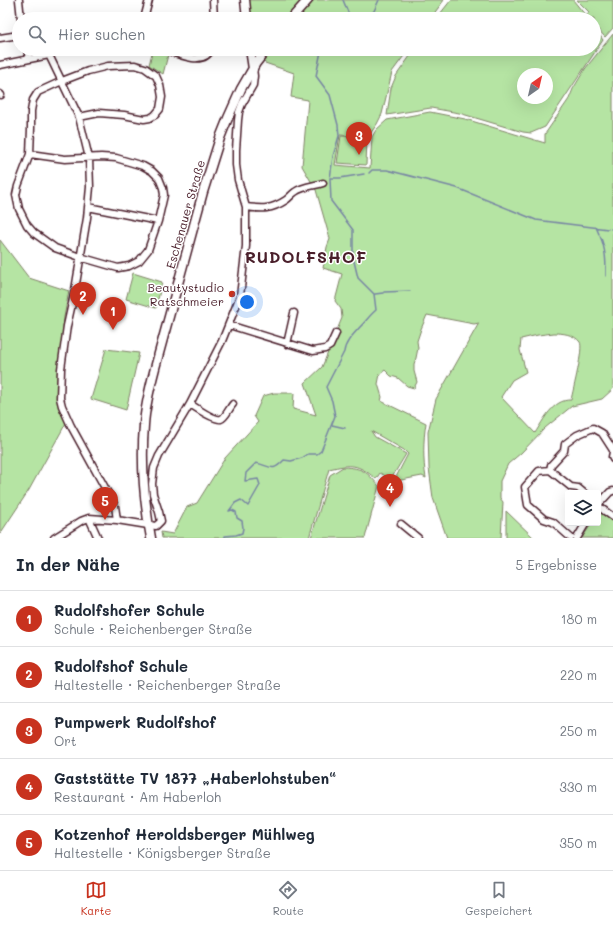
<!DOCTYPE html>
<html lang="de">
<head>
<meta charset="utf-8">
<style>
	body { margin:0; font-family:Mali,sans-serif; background:#f2f2f3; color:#1f2937 }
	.controls { position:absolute; right:12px; bottom:12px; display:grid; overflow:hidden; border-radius:4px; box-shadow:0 4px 16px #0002 }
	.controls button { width:36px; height:36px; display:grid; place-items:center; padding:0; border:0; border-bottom:1px solid #e0e1e3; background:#fff; color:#1f2937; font:20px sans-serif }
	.compass { position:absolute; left:517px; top:68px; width:36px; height:36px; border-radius:50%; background:#fff; box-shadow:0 4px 16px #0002; rotate:34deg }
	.you { position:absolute; left:247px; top:302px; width:14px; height:14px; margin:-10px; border:3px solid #fff; border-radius:50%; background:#1a73e8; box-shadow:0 0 0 6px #1a73e833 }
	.badge { display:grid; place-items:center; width:26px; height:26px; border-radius:50%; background:#c8321e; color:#fff; font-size:13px; font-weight:700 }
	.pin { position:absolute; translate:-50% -33px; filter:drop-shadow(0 1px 2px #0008) }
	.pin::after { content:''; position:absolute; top:21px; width:14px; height:12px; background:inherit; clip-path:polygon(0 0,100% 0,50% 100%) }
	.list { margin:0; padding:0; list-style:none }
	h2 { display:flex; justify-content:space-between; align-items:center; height:52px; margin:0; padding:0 16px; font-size:17px }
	h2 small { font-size:13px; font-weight:400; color:#747a83 }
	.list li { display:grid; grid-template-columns:26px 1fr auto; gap:12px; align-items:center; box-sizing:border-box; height:56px; padding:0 16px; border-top:1px solid #e0e1e3 }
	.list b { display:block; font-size:15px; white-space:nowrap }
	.list p { margin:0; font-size:13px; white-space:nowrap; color:#747a83 }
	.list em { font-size:13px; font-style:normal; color:#747a83 }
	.icon { flex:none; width:22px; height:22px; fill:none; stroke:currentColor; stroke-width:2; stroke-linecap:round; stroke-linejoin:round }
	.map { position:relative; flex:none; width:613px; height:538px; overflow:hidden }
	.search { position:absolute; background:#fff; box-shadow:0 4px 16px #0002; left:12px; right:12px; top:12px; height:44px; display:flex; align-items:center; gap:10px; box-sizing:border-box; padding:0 14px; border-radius:22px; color:#747a83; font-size:15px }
	.sheet { height:332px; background:#fff }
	nav { display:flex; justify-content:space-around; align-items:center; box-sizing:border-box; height:56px; border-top:1px solid #e0e1e3; background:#fff; font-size:11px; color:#747a83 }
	nav a { display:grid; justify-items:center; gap:2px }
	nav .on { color:#c8321e }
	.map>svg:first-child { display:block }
</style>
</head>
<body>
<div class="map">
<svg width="613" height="538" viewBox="0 0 613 538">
	<rect width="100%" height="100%" fill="#fff"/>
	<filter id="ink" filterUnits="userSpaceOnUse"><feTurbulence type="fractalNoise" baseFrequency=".025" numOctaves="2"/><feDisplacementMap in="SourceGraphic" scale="8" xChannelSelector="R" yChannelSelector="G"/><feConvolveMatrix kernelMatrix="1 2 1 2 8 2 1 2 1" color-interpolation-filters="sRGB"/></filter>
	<g filter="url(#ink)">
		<path fill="#b5e4a3" stroke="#808267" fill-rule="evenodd" d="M248 0H444L430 19H250Z
			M451 0H573L586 16 589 12 577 0H613V28L605 37 594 25V19H436Z
			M594 28 603 40 545 127 531 133 523 132 459 113 431 108 387 115 391 88 396 76 415 49H594ZM523 74H547V98H523Z
			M613 34V389L602 399 572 406 545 428 521 453 508 464 500 481V498L503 502 501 538H447L433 498 429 468 428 432 436 399 479 323 474 324 427 315 421 329 417 341 418 348 416 358 414 364V371L417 382 414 388 407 386 398 378 391 376 385 370 380 374 378 384 382 397 381 401 426 423C423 441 423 461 426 478L422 476 391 482 395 479 408 454 404 450 371 431 375 437 406 454 391 479 380 473 376 479C357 463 351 464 329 469L309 538H162L161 532 173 534 187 507 197 503 225 458 258 422 254 416 263 396 274 393H294L293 409 316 415 305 383 322 367 342 318 341 309 335 301 342 274 323 268 327 247 330 239 316 190 302 166 308 100 291 97 294 73 265 63 253 50 252 49H409L392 72 382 114 377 124 368 137 340 135 335 165 370 168 372 137 376 130 387 120 430 112 465 119 545 143V134L569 99 573 89 585 69ZM554 333C562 333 574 334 580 342 584 348 573 390 571 400 553 399 543 421 535 433L501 397 512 380 526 372 520 350 521 339 538 335Z
			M153 49H157L168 55 163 74 149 65Z
			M341 136 367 138 366 165 337 163Z
			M0 240 29 278 69 291 64 317 57 400 66 423 29 490 0 534Z
			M133 273 162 282 156 308 126 299Z
			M106 349 139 353 126 410 91 399Z
			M343 467C363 468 366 471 379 486L365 538H311L330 475Z
			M506 511 534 538H506Z
			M599 511H601L613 519V538H582L592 523H598Z"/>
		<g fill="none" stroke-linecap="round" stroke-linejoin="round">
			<path stroke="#7785a3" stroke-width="1.5" d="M343 0 350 17
				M350 17 359 19
				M364 19 374 11 379 0
				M369 173 372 170H387L457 188 536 220 608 229
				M330 178H340L364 174
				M596 227 599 234
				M611 229H613
				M600 236C606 249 606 263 606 276
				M384 292 410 291
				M375 294 383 293
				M332 425 345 428
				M225 538V536L236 535 242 533 243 528 242 521 237 518 236 512 232 510 229 511 235 503 241 500 248 506 260 485 258 479 245 481 246 473 256 463C271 466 272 473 284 460L291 461 302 458 308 454H317L321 451 335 416 332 401 326 387 344 352C345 342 354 334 360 327 366 321 370 315 376 310L374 294 358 278 353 257V230L331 201 330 179 333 156 339 136 338 125 330 95 316 76 321 51 322 49
				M229 538H230"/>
			<g stroke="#4a1f2b" stroke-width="9">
				<path id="street" d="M19 0 21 19
					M213 0 214 19
					M93 19H118
					M144 19 149 0
					M0 38 19 35
					M27 49 29 59
					M48 49 49 55 79 117 89 158 90 187 87 218 75 290 67 326 61 369 60 398 62 406 71 426 115 506 117 520
					M164 49C177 54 204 67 211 49
					M0 65 49 55
					M0 94 1 95
					M30 154 65 159 101 157 116 158 143 166 152 171 159 178 163 188 164 195 158 221 148 250 139 261 129 266 118 268 80 257 55 248 34 233 27 225 19 209 16 195 18 186 30 154 31 128V111L33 100 38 92 62 81 88 71 108 66 135 65 145 68 156 76 160 85 162 97 160 109 155 115 150 118 144 119 124 115 99 113 79 117
					M88 207 158 221
					M246 207C262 209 271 210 286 200 289 198 292 194 295 192 303 186 314 186 323 183
					M229 325 313 351 325 349 330 346 336 333
					M287 344 294 313
					M190 404C196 408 215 421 221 419 225 418 230 407 233 404
					M613 452 612 457 613 459
					M550 470 571 487 578 488 584 493
					M598 505 610 492 613 491
					M598 506 613 517
					M89 518 98 538
					M401 524 418 538
					M54 538 81 521 89 518 117 520 148 525 156 526 161 521 159 512 153 494 152 484 154 468 159 456 190 404 222 341 240 296 246 246V207L238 180 236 165V150L238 120 239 112 242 104 253 85 254 76 253 69
					M571 538 553 522 544 519 528 505 525 487 539 471 550 470 551 465 564 451 565 444 577 435 593 428 602 433 613 450
					M577 538 586 523"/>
			</g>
			<g stroke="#4a1f2b" stroke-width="11">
				<path id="secondary" d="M245 0 247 19
					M291 19 308 0
					M250 49 253 69
					M151 538C144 501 141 463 144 425 145 406 150 387 155 368L203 192 220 138 228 118 241 89 256 63 267 49"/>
			</g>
			<use href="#street" stroke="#fff" stroke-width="6"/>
			<use href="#secondary" stroke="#fff" stroke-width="8"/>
		</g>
	</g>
	<circle fill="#c8321e" stroke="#fff" stroke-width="1.5" cx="232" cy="294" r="4"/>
	<g text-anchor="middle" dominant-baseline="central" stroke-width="3" stroke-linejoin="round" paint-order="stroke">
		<g font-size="12" fill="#4a1f2b" stroke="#fff">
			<text transform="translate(185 214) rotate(-74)">Eschenauer Straße</text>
		</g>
		<g font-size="12" fill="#4a1f2b" stroke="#fff" text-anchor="end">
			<text x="224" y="287">Beautystudio<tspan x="224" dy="14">Ratschmeier</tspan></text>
		</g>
		<g font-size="16" font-weight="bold" letter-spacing="1" fill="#4a1f2b" stroke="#fff">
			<text x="306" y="256">RUDOLFSHOF</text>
		</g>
	</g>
</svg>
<div class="controls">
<button><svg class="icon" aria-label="layers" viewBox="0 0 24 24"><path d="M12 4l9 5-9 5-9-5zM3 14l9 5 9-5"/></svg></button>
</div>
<svg class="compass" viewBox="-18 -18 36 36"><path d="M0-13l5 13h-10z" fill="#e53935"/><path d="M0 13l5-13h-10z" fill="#747a83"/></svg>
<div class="you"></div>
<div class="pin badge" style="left:113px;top:330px">1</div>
<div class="pin badge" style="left:83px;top:315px">2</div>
<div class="pin badge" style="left:359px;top:155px">3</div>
<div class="pin badge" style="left:390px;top:507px">4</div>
<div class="pin badge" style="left:105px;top:520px">5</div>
<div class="search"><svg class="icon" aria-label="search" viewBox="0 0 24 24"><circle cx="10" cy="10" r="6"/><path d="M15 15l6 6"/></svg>Hier suchen</div>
</div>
<section class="sheet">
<h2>In der Nähe<small>5 Ergebnisse</small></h2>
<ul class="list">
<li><span class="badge">1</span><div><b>Rudolfshofer Schule</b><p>Schule · Reichenberger Straße</p></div><em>180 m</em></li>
<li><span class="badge">2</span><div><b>Rudolfshof Schule</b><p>Haltestelle · Reichenberger Straße</p></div><em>220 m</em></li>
<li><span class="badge">3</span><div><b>Pumpwerk Rudolfshof</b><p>Ort</p></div><em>250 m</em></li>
<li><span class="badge">4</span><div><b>Gaststätte TV 1877 „Haberlohstuben“</b><p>Restaurant · Am Haberloh</p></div><em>330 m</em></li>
<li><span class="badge">5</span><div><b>Kotzenhof Heroldsberger Mühlweg</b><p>Haltestelle · Königsberger Straße</p></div><em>350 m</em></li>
</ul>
</section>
<nav>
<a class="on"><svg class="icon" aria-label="map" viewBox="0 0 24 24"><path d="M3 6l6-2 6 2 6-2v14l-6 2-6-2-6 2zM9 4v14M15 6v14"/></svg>Karte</a>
<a><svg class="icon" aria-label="directions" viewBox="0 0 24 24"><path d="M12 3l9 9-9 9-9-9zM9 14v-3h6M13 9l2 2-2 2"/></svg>Route</a>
<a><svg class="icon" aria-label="saved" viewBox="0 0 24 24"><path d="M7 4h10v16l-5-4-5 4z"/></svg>Gespeichert</a>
</nav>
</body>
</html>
